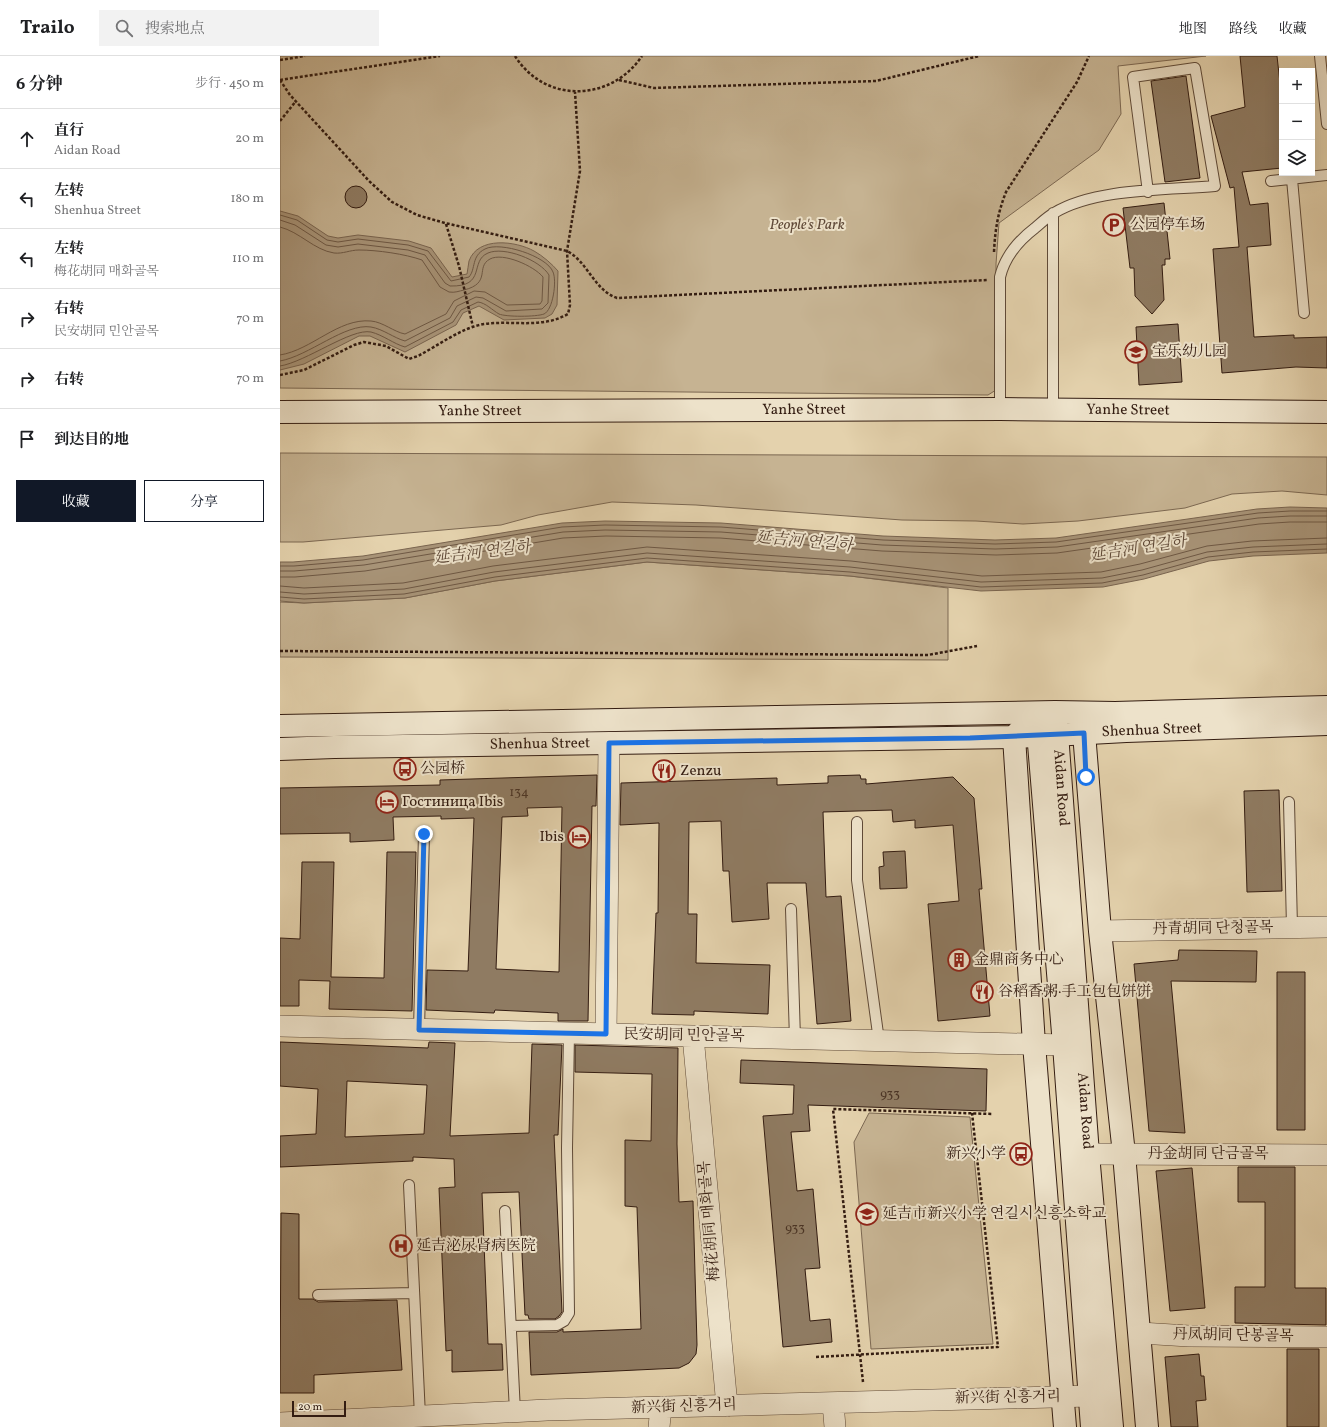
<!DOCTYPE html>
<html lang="zh">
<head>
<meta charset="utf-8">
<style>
	body { margin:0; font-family:Vollkorn,"Noto Serif SC","Noto Serif KR",serif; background:#f2f2f2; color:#202124 }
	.controls { position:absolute; right:12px; top:12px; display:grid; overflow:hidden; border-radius:0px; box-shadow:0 4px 16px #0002 }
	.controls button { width:36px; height:36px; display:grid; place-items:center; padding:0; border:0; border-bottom:1px solid #e0e0e0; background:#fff; color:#202124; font:20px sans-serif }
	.scale { position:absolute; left:12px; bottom:10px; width:54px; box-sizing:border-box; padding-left:4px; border:2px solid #331c11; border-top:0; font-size:11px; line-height:14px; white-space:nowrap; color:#331c11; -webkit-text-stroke:3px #ede2ca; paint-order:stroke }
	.stop { position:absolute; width:12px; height:12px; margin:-9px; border:3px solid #1a73e8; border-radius:50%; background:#fff }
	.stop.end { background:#1a73e8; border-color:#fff; box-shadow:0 1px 4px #0008 }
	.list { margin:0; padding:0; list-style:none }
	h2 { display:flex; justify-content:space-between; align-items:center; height:52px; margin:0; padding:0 16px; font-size:17px }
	h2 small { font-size:13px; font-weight:400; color:#757577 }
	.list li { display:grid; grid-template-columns:26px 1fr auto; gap:12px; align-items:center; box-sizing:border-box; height:60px; padding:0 16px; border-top:1px solid #e0e0e0 }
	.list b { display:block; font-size:15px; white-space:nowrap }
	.list p { margin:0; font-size:13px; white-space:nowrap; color:#757577 }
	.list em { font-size:13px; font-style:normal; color:#757577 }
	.actions { display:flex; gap:8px; padding:12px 16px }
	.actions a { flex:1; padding:9px 0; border:1px solid #111827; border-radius:0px; text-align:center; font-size:14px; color:#111827 }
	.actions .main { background:#111827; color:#fff }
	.icon { flex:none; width:22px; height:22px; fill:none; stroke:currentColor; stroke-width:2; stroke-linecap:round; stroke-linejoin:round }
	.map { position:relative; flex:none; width:1047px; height:1371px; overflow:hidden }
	header { display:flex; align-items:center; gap:24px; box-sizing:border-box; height:56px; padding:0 20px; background:#fff; border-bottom:1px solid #e0e0e0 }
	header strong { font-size:19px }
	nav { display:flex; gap:22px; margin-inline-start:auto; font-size:14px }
	.search { width:280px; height:36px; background:#f2f2f2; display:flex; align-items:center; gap:10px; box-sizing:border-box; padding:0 14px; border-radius:0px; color:#757577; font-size:15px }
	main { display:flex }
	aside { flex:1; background:#fff }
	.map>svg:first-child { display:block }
</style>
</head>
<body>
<header>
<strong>Trailo</strong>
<div class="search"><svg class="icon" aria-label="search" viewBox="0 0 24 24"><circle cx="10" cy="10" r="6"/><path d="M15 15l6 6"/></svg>搜索地点</div>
<nav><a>地图</a><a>路线</a><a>收藏</a></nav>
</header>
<main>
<aside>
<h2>6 分钟<small>步行 · 450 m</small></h2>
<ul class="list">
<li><svg class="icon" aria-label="ahead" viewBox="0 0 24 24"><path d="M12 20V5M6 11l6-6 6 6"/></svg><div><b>直行</b><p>Aidan Road</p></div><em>20 m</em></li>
<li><svg class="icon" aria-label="left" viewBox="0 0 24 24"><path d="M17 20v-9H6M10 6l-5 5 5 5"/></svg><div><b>左转</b><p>Shenhua Street</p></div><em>180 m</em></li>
<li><svg class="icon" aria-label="left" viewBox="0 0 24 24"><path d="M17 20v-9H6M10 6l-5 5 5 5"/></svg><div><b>左转</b><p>梅花胡同 매화골목</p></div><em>110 m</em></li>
<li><svg class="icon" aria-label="right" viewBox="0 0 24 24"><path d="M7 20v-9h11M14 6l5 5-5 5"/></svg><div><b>右转</b><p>民安胡同 민안골목</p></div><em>70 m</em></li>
<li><svg class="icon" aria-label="right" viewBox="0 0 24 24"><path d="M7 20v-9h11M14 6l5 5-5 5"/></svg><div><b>右转</b></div><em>70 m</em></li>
<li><svg class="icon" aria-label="arrive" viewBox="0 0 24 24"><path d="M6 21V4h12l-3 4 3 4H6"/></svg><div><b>到达目的地</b></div></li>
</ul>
<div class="actions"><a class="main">收藏</a><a>分享</a></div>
</aside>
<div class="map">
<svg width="1047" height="1371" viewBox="0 0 1047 1371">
	<rect width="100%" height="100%" fill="#e4d2ad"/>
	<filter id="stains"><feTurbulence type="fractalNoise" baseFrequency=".005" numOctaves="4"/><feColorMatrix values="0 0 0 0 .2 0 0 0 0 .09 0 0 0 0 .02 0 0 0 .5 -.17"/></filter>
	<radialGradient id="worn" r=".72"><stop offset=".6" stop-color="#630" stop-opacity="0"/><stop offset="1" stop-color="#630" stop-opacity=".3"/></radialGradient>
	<path fill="#c6b392" stroke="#7c6852" d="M0 0H926L838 10 841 58 819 94 719 167 716 208V334L708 339 0 332Z
		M0 397 1047 401V439L1002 435 952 438 905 452 798 465 743 468 696 465 622 464 416 449 332 446 258 459 221 469 23 486H0Z
		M367 506 570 520 668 532V604L0 601V546L24 547 125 542 215 525Z
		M589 1057 690 1061 713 1288 591 1293 574 1086Z"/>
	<path fill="#a89478" stroke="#79644f" d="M0 155 18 160 48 180 58 182 78 179 129 185 151 192 172 221 187 218C188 214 188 209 189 205 198 180 236 185 254 195 263 200 272 208 278 215L277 249 272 258 265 262 224 264 199 250 183 257 176 269 125 296 90 280H79L24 308 0 314Z
		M1010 451 1047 452V497L973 500 929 505 864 523 823 531 701 535 570 520 367 506 215 525 125 542 24 547 0 545V506H13L83 500 282 467 325 465 441 467 603 480 715 484 776 482 977 453Z"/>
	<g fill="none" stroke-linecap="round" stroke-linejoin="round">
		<path stroke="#6e5844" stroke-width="1" d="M0 159 17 164 47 184 58 186 78 183 128 189 148 195 171 225 189 221C196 213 191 200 205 193 220 185 267 200 273 216 277 225 273 254 264 258 256 261 226 261 219 258 212 254 206 247 198 246L181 254 173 266 125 291C114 288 103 279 91 276 71 272 26 306 0 310
			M0 164 15 169 46 189 58 191 78 188 128 194 145 199 165 227 170 230C207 231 189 205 208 197 224 190 260 204 269 219L268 247 262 253 226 255 203 242 196 241 177 250 170 262 125 285C114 282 103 273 91 271 65 267 29 300 0 305
			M0 171C20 176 34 194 54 197 63 198 70 194 79 194 97 194 125 198 142 204L160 231 169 236C175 237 179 235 184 234 212 227 195 211 210 203 223 196 254 210 263 221L262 245 260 248 227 249 205 236 194 235 174 245 166 258 125 278C114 276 103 266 91 265 58 262 32 294 0 299
			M0 510H14L83 504 282 471 325 469 441 471 603 484 715 488 776 486 978 457 1010 455H1047
			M0 515H14L84 509 283 476 325 474 441 476 602 489 715 493 777 491 978 462 1010 460H1047
			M0 521H15L85 515 283 482 326 480 440 482 602 495 716 499 777 497 979 468 1010 466H1047
			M0 530 24 532 123 527 213 510 367 491 571 505 702 520 821 516 860 508 927 490 972 485 1047 482
			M0 536 24 538 124 533 214 516 367 497 570 511 701 526 822 522 862 514 927 496 973 491 1047 488
			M0 541 24 543 124 538 215 521 367 502 570 516 701 531 822 527 863 519 928 501 973 496 1047 493"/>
	</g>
	<path fill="#8f7b62" stroke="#331c11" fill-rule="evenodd" d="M960 0H997L1002 45V112L962 116 970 149 988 147 991 189 967 191 974 281 1014 279V282L1047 281V312L1016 311 942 317 933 193 959 191 954 131 950 132 931 60 965 51Z
		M906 20 920 122 885 126 871 25Z
		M65 141a11 11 0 1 1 22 0a11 11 0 1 1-22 0Z
		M884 147 890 203H885V209H882L884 244 872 258 855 240 854 212H850L843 152Z
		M898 268 902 326 859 329 856 271Z
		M317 719 316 750H312L308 965H278V957L215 954 214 957 146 954 147 914 188 915 194 762 161 763V760L113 761 114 784 70 786V777L0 778V732L160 729V724ZM282 751 279 916 216 913 222 761 248 760 247 752Z
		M580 719 581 723H586V728L673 721 694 742 702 833H699L710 960 658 965 648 848 679 845 673 769 635 772V764L613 766 612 754 543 756 546 841 561 840 571 965 537 968 526 827H487L489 863 452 866 449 815H443L441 765 409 766 408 858H417L416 907 490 909 488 958 414 955V959L372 958 376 857H378L379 767 340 769 341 727 497 722V729L548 727V720Z
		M999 734 1002 835 967 836 964 735Z
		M625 795 627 832 600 833 599 811 604 810 603 796Z
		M107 796H136L132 955 49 953 50 925 19 924V950H0V882L20 883 22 806H54L51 921 104 922Z
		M899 894 977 895 976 926 891 925 905 1077 869 1075 854 908 898 904Z
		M997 916H1025V1074H997Z
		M0 986 148 992 149 986 175 987 170 1080 249 1077 252 988 282 989 278 1079H274L282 1256 279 1260 275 1263H249L248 1259H245L239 1136 202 1137 208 1288H222L223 1314 172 1316V1294L166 1295 159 1132 175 1131 174 1103 133 1101V1105L0 1111V1080L36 1078 38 1033 0 1030ZM67 1025 147 1029 144 1078 65 1081Z
		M295 989 398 992 397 1088 399 1146 413 1145 417 1289 416 1298 409 1307 399 1312 251 1319 249 1276H277L283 1273V1276L361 1273 357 1151 345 1150V1084L371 1085 372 1018 295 1016Z
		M461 1004 707 1013 706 1055 528 1049 530 1075 511 1076 517 1135 533 1133 540 1212 525 1213 530 1265 550 1263 552 1286 503 1291 483 1060 513 1058 514 1029 460 1027Z
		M958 1111H1015V1232H1046V1269L955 1267V1231H985V1146H958Z
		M912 1112 925 1252 890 1255 876 1115Z
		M1 1157 19 1158V1243H33L38 1246 117 1244 122 1314 34 1319V1337H0Z
		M1007 1293H1039V1371H1007Z
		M919 1298 921 1320H924L926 1344 916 1345 918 1371H891L885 1301Z"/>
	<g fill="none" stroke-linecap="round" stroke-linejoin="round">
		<g stroke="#5f4a38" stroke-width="12">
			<path id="lane" d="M1040 0 1047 68
				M1012 123 1024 257
				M991 125 1047 119
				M720 353V221C725 200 738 185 755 172 761 167 767 161 774 157 815 132 887 134 935 130L915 12 853 21 868 136
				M773 354V157
				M1009 746 1012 871
				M577 766V824L599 985
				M511 853 515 983
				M139 973 144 778
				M129 1129 140 1360
				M225 1155 235 1356
				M38 1239 134 1237
				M231 1270 277 1269 284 1265 289 1257 287 1092 289 977"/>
		</g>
		<g stroke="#5f4a38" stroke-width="22">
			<path id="street" d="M820 875 1047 871
				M0 970 784 989
				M326 978 329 687
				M413 980 447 1350
				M808 1098 1047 1099
				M860 1277 909 1280 1047 1281
				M553 1347 555 1371
				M0 1367 267 1354 809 1340
				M379 1371 381 1351"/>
		</g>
		<g stroke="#331c11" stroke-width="24">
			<g id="secondary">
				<path id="s1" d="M0 356 720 353 1047 356"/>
				<path d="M757 664 784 989 812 1371"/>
				<path id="s2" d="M776 664 808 1098 832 1371"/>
				<path d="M0 670 775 656 835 657 1047 651"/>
				<path d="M744 670 734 681 754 988 785 1371"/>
				<path d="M804 677 820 875 844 1098 867 1371"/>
				<path id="s3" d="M0 693 54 691 734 681 846 675 1047 668"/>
			</g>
		</g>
		<path stroke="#331c11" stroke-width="2.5" stroke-dasharray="3 2" stroke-linecap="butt" d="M235 0C265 48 331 46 362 0
			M0 4 25 0
			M0 24 10 39 89 125 112 146 137 159 165 167 287 195C308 206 314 234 337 242L707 224
			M0 24 160 0
			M339 24 374 32 596 25 699 0
			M0 65 16 45
			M166 168 179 210 193 271
			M714 196C715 174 718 156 726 136L797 26 809 0
			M0 319 24 314 74 289 84 286 106 290 129 303 138 300C159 289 181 272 204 268 232 264 262 273 288 258L290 249 287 195 300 115 295 36
			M0 595 648 599 697 590
			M536 1301 718 1291 692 1057
			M583 1326 553 1053 713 1058"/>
		<use href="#lane" stroke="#ede2ca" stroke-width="10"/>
		<use href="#street" stroke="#ede2ca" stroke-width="21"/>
		<use href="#secondary" stroke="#ede2ca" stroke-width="22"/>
	</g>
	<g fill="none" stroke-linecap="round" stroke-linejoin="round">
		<path stroke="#1a73e8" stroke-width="5" d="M144 778 139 974 326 978 329 687 690 682 804 677 806 721"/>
	</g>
	<defs>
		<g id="parking-ring" transform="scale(1.15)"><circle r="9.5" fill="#ede2ca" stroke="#8f2418" stroke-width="1.5"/><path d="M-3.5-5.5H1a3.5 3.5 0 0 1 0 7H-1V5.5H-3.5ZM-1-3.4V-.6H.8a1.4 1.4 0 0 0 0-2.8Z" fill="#8f2418"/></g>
		<g id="school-ring" transform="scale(1.15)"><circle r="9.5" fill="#ede2ca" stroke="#8f2418" stroke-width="1.5"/><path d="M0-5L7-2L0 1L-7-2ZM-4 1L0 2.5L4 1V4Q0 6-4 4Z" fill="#8f2418"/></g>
		<g id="bus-ring" transform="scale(1.15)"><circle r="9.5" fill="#ede2ca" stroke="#8f2418" stroke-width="1.5"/><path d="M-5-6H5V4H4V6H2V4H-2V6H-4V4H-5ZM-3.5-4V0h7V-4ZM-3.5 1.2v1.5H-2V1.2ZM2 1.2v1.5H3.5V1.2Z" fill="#8f2418"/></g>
		<g id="restaurant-ring" transform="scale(1.15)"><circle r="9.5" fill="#ede2ca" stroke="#8f2418" stroke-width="1.5"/><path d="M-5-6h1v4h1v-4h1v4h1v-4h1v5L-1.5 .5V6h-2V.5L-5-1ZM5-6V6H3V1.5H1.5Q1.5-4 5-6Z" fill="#8f2418"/></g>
		<g id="hotel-ring" transform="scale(1.15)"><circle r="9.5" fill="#ede2ca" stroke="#8f2418" stroke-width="1.5"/><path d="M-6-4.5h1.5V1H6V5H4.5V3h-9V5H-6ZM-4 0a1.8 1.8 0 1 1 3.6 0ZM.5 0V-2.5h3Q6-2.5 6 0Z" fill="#8f2418"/></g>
		<g id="building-ring" transform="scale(1.15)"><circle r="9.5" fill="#ede2ca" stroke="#8f2418" stroke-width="1.5"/><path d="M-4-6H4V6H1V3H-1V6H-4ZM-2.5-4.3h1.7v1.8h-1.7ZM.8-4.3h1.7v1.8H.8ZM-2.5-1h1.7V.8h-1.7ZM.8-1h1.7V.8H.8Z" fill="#8f2418"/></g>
		<g id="hospital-ring" transform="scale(1.15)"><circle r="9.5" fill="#ede2ca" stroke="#8f2418" stroke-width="1.5"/><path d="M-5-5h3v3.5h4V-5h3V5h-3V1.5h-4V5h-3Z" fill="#8f2418"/></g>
	</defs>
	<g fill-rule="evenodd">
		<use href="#parking-ring" x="834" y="169"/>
		<use href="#school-ring" x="856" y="296"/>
		<use href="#bus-ring" x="125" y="713"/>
		<use href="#restaurant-ring" x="384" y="715"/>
		<use href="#hotel-ring" x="107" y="746"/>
		<use href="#hotel-ring" x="299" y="781"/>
		<use href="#building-ring" x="679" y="904"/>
		<use href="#restaurant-ring" x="702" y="936"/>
		<use href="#bus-ring" x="741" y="1098"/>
		<use href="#school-ring" x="587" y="1158"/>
		<use href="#hospital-ring" x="121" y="1190"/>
	</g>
	<g text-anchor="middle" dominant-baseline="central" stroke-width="4" stroke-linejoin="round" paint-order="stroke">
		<g font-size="13" fill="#4a3425">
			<text x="239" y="737">134</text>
			<text x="610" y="1039">933</text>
			<text x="515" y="1173">933</text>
		</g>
		<g font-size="15" font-style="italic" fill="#5f4938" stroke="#ede2ca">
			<text x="527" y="169">People's Park</text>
		</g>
		<g font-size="15" fill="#331c11" stroke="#ede2ca" text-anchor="start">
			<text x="850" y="169">公园停车场</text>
			<text x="872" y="296">宝乐幼儿园</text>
			<text x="140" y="713">公园桥</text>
			<text x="400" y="715">Zenzu</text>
			<text x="122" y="746">Гостиница Ibis</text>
			<text x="284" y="781" text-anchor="end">Ibis</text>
			<text x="694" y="904">金鼎商务中心</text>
			<text x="718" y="936">谷稻香粥·手工包包饼饼</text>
			<text x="726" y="1098" text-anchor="end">新兴小学</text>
			<text x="602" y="1158">延吉市新兴小学 연길시신흥소학교</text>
			<text x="136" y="1190">延吉泌尿肾病医院</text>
		</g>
		<g font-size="15" fill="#331c11" stroke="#ede2ca">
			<text stroke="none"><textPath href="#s1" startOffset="524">Yanhe Street</textPath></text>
			<text stroke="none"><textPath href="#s1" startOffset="200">Yanhe Street</textPath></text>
			<text stroke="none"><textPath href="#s1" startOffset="848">Yanhe Street</textPath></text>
			<text stroke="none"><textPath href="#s3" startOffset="872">Shenhua Street</textPath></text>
			<text stroke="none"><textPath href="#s3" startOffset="260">Shenhua Street</textPath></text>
			<text stroke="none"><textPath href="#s2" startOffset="68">Aidan Road</textPath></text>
			<text transform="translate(933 873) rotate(-1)">丹青胡同 단청골목</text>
			<text transform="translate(404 980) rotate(1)">民安胡同 민안골목</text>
			<text stroke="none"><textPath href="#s2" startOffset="392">Aidan Road</textPath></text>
			<text x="928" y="1098">丹金胡同 단금골목</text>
			<text transform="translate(430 1165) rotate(-95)">梅花胡同 매화골목</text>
			<text transform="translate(953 1280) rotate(1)">丹凤胡同 단봉골목</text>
			<text transform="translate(728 1342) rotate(-1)">新兴街 신흥거리</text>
			<text transform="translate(404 1351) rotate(-2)">新兴街 신흥거리</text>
		</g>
		<g font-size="16" font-style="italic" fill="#5c4635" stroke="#ede2ca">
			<text transform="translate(524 486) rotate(5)">延吉河 연길하</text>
			<text transform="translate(858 493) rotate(-9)">延吉河 연길하</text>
			<text transform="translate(202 497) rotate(-7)">延吉河 연길하</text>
		</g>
	</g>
	<rect width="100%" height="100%" filter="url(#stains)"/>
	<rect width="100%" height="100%" fill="url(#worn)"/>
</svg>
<div class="controls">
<button>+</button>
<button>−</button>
<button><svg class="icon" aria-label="layers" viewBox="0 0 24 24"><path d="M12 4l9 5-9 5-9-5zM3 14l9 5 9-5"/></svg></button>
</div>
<div class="scale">20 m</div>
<div class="stop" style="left:806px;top:721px"></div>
<div class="stop end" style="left:144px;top:778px"></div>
</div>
</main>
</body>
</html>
